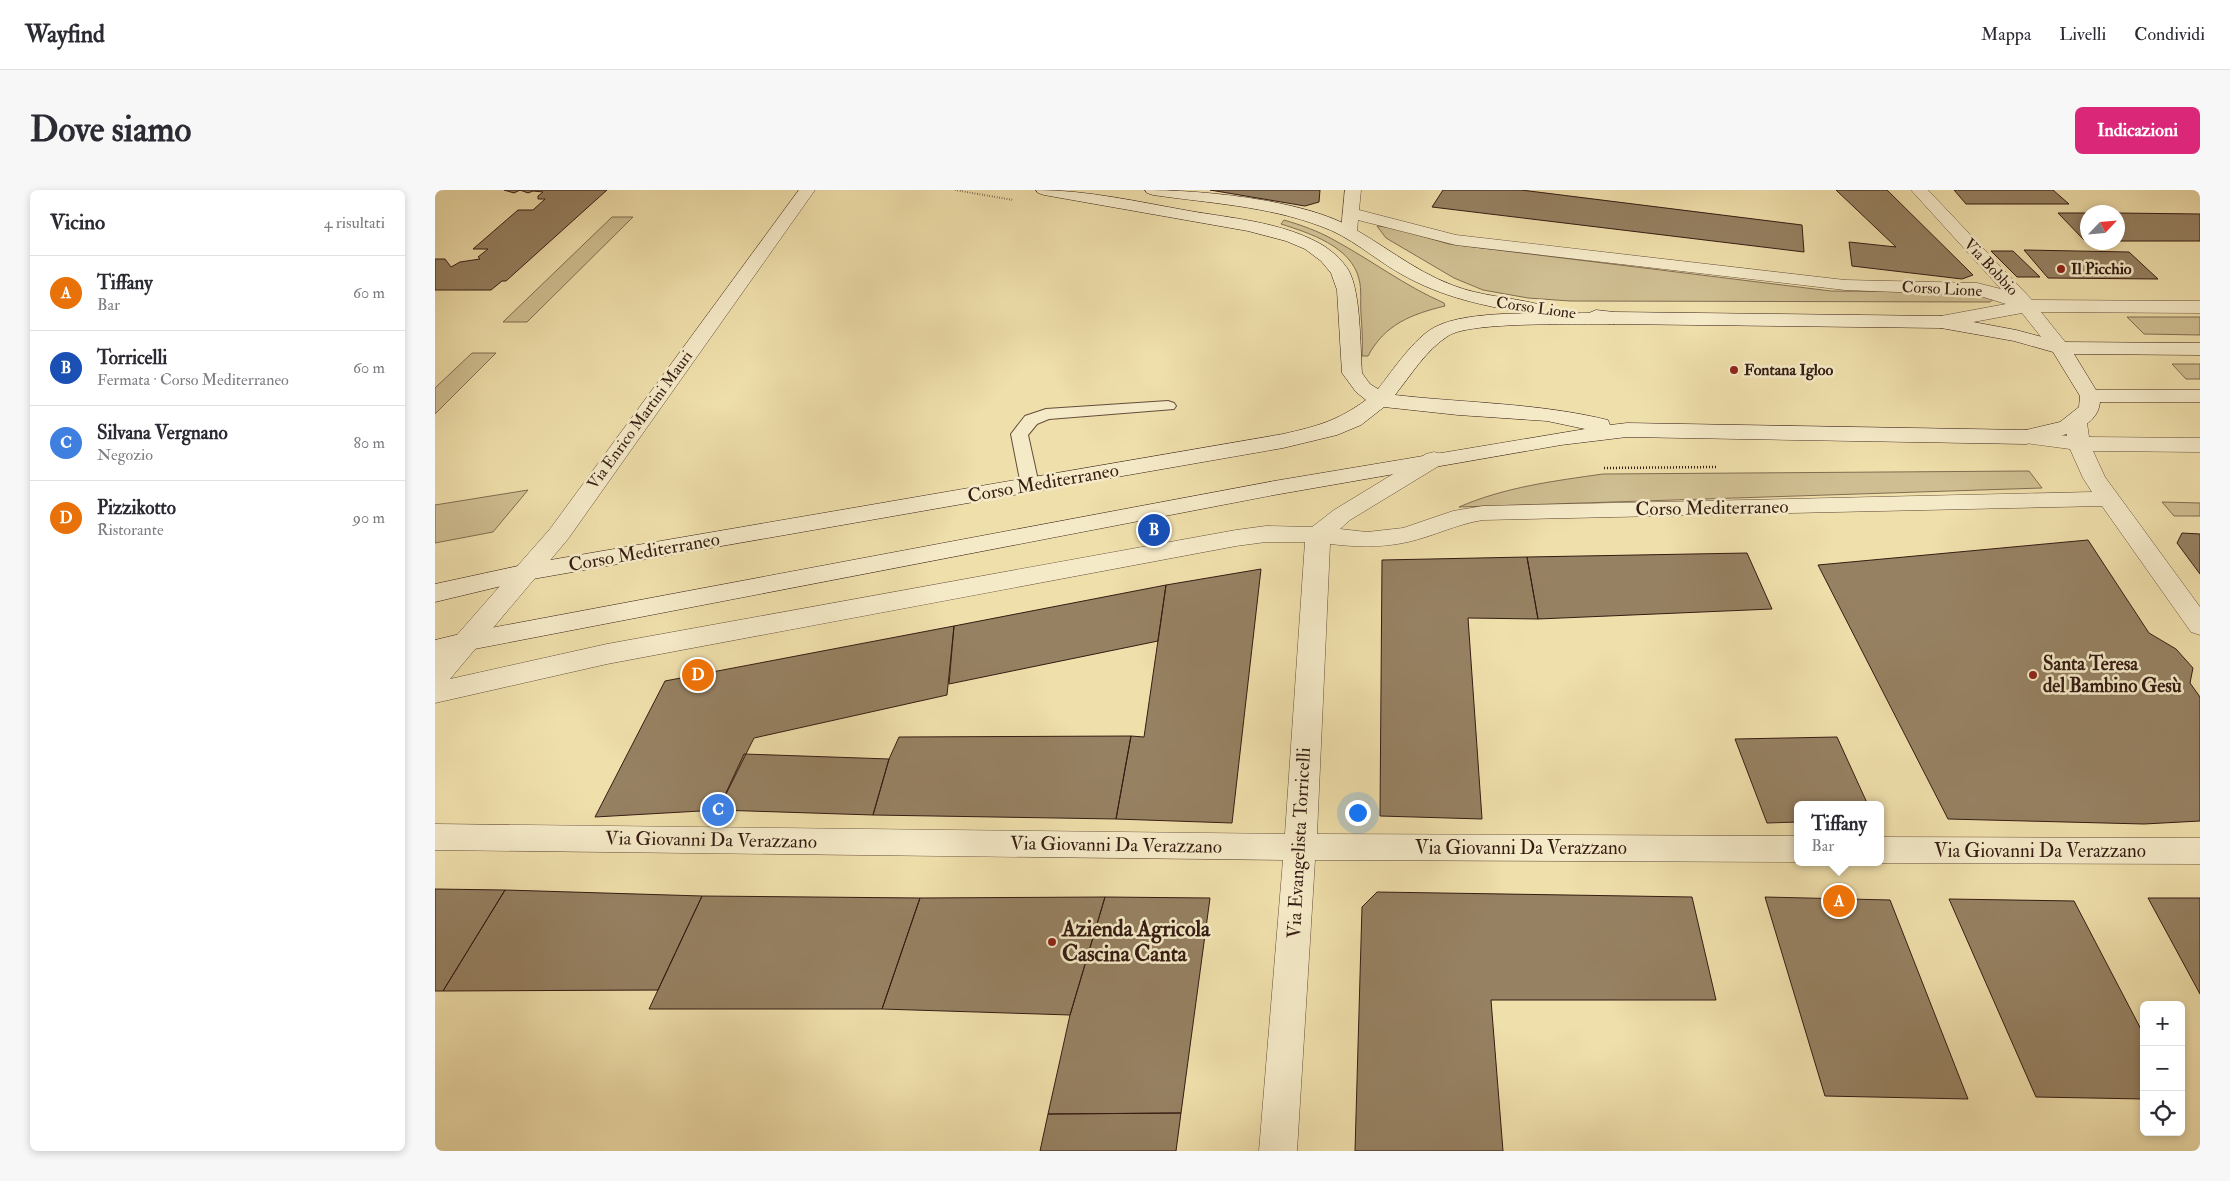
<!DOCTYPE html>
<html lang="it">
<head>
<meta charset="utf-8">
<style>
	body { margin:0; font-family:"IM FELL Double Pica",serif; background:#f7f7f7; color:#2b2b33 }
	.controls { position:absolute; right:15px; bottom:15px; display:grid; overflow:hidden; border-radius:8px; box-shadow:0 2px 8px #0003 }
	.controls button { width:45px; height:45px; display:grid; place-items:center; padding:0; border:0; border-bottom:1px solid #e1e1e2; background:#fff; color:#2b2b33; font:25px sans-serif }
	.compass { position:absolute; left:1645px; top:15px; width:45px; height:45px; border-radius:50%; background:#fff; box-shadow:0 2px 8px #0003; rotate:64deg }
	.you { position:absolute; left:922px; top:622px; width:18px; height:18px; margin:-12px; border:4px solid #fff; border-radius:50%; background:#1a73e8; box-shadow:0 0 0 8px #1a73e833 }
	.badge { display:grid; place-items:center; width:32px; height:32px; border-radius:50%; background:#db2777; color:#fff; font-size:16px; font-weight:700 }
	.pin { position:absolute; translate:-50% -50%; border:2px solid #fff; box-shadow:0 1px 5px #0006 }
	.popup { position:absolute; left:1359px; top:611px; width:90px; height:65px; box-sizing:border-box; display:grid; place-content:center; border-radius:8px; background:#fff; filter:drop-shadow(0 1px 4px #0005); font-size:16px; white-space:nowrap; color:#7c7c81 }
	.popup b { font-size:19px; color:#2b2b33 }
	.popup::after { content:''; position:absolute; left:50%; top:100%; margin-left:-10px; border:10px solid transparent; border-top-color:#fff }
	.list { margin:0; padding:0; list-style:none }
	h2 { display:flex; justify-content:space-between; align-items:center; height:65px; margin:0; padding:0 20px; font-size:21px }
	h2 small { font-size:16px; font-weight:400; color:#7c7c81 }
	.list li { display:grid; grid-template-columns:32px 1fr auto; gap:15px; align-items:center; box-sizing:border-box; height:75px; padding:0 20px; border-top:1px solid #e1e1e2 }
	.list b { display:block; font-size:19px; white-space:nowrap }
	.list p { margin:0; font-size:16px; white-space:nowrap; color:#7c7c81 }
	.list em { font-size:16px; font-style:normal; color:#7c7c81 }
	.icon { flex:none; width:28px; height:28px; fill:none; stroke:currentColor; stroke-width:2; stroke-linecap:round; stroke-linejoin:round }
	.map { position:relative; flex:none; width:1765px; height:961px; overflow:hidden; border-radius:8px }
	header { display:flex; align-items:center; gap:30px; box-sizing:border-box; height:70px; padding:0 25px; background:#fff; border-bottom:1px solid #e1e1e2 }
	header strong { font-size:24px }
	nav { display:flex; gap:28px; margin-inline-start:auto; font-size:18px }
	.intro { display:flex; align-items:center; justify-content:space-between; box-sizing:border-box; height:120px; padding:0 30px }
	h1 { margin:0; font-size:35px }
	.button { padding:12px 22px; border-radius:8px; background:#db2777; color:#fff; font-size:18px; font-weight:700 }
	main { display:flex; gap:30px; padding:0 30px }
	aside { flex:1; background:#fff; border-radius:8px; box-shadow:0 2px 8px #0003 }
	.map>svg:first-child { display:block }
</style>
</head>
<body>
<header>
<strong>Wayfind</strong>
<nav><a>Mappa</a><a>Livelli</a><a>Condividi</a></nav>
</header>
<div class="intro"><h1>Dove siamo</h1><a class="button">Indicazioni</a></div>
<main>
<aside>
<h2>Vicino<small>4 risultati</small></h2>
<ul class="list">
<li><span class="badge" style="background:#e8710a">A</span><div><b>Tiffany</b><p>Bar</p></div><em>60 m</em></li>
<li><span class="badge" style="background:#1a4fb4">B</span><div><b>Torricelli</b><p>Fermata · Corso Mediterraneo</p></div><em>60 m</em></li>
<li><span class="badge" style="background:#3f7fe0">C</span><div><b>Silvana Vergnano</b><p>Negozio</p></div><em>80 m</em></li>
<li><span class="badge" style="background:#e8710a">D</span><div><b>Pizzikotto</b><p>Ristorante</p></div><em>90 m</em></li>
</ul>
</aside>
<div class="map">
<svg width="1765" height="961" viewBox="0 0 1765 961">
	<rect width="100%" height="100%" fill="#efdfab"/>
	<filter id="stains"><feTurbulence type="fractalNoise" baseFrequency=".004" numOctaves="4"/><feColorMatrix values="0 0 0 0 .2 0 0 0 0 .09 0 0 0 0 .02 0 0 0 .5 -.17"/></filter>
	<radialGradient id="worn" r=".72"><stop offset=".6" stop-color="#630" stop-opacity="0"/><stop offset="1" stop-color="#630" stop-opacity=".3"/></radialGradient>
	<path fill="#cfbe91" stroke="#826d52" d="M177 27H198L92 132H68Z
		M849 30C866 35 883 41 899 50 936 70 970 96 1009 113L1010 116C977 124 950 134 933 166H927C928 152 927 138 926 124 925 113 927 100 924 89 916 56 874 43 846 34Z
		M942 36 959 38 1014 54 1396 101 1523 102 1560 108 1555 112 1135 111 1093 108 1048 100 1019 88 951 48Z
		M1692 127H1765V145L1709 144Z
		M37 163H61L0 224V198Z
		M1737 174H1765V189H1751Z
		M1594 281 1607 298 1024 317C1070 297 1119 291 1168 284Z
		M93 300 58 342 0 353V315Z
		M1727 312 1765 313V326H1739Z"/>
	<path fill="#968162" stroke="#351c13" d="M69 0H172L71 91H67L56 100H0V69H10L16 77 25 72 45 69 43 67 53 59H38L83 20H98L110 9H103V6L108 2 98 1 93 3 85 0 79 3Z
		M775 0H885L884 12 870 16Z
		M1008 0H1086L1367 35 1369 62 997 17Z
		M1401 0H1452L1538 85 1527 89 1417 76 1414 52 1461 57Z
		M1519 0H1618L1634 14H1531Z
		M1623 23H1652V51H1650Z
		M1682 23 1765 24V51H1682Z
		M1589 60 1694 62 1723 89 1613 88Z
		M1556 61H1578L1605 87H1582Z
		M1747 343 1765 344V384L1742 353Z
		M1653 350 1714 443 1741 459 1758 478 1755 493 1765 507V631L1709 634 1513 629 1383 375Z
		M1312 363 1337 419 1103 429 1092 367Z
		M1092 367 1103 429 1033 428 1047 629 945 626 947 370Z
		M826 379 797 633 681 629 696 546 709 547 731 395Z
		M731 395 723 451 514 494 519 436Z
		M519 436 512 505 319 548 283 620 160 627 230 491Z
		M696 546 681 629 438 625 454 569 464 547Z
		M1402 547 1433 615H1363V632L1332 633 1300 549Z
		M309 564 454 569 438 625 283 620Z
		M0 699 70 700 8 801H0Z
		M70 700 267 706 223 800 8 801Z
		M942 702 1257 707 1281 810H1056L1068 961H920L927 717Z
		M267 706 485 708 447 819H214Z
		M670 707 775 708 746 923 613 924 635 825Z
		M670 707 635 825 447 819 485 708Z
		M1330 707 1455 710 1533 909 1390 906Z
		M1713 708H1765V804Z
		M1514 709 1639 711 1709 845V909L1601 907Z
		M746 923 741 961H605L613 924Z"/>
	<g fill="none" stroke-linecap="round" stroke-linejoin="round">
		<g stroke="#644d39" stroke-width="2">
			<path id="lane" d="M733 211 739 213 741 216 739 219 614 229 602 234 593 245 604 295 601 299 595 300 589 299 586 295 576 244 590 226 611 219Z"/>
		</g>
		<g stroke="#644d39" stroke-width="1">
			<path id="street" d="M364 0H380L133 349 15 489 172 454 801 340 831 336 877 337 899 320 991 264 999 262 1007 264 1010 269 1007 274 915 330 905 339 932 342 968 338 1018 321 1048 316 1657 302 1648 288 1635 259 1583 252 1580 247 1583 242 1591 240 1632 246 1630 233 1633 228 1641 227 1649 228 1652 233 1654 247 1765 248V262L1658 261 1670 287 1765 417V445L1756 442 1667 316 1048 330C1022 334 999 346 973 352 946 358 921 357 895 354L882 644 1363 646V672L880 670 862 961H824L848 670 0 660V634L850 644 870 352H831L801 356 172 474 0 513V470L115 339Z
				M910 0H926L924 20 1021 45 1410 90 1542 93 1566 99 1476 0H1493L1597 110 1765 111V123L1606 122 1635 158 1632 162 1625 164 1618 162 1587 123 1506 138 1499 136 1496 132 1499 128 1506 126 1571 114 1542 105 1410 100 1021 55 923 30 922 41 920 45H908L906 41Z
				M1445 647 1765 648V674L1445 673 1442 672H1445Z"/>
		</g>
		<g stroke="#351c13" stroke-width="1">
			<path id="secondary" d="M601 0C653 0 704 12 755 21 796 28 843 32 880 51 893 57 907 69 914 81 926 104 925 155 927 183L935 194 943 199C958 180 979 148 1000 137 1034 119 1114 124 1154 123L1161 120 1179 122 1506 126 1581 140 1626 152 1765 153V165L1639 164 1661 200H1765V212H1665C1663 242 1614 249 1591 254L1192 247 1126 255 839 305 29 461 0 470V450L29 443 839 291 1150 239 1112 231 1023 225 949 217 926 235 902 245 848 258 92 390 0 412V394L92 374 848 244C883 236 902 231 931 210L921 202 907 183 902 100 896 83 886 71 870 59 851 51 813 41 609 5 603 3ZM1179 134 1506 138 1579 151 1618 162 1645 206 1644 217 1625 232 1591 240 1192 233 1175 235 1173 230C1104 213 1030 213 960 205 976 185 991 160 1013 146 1035 131 1146 135 1179 134Z
				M710 0C766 0 858 9 908 33 946 52 977 80 1017 95 1045 106 1074 107 1103 114L1105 118 1103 122 1096 124C1050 116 1008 108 966 84 939 69 915 46 885 36 832 16 773 13 718 5L712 3Z"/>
		</g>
		<path stroke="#351c13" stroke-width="2" stroke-dasharray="0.5 2" stroke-linecap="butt" d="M520 0 578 10"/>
		<path stroke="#351c13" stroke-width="2.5" stroke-dasharray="1 2" stroke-linecap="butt" d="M1169 278 1282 277"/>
		<use href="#lane" fill="#f5eac8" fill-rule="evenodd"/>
		<use href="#street" fill="#f5eac8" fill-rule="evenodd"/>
		<use href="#secondary" fill="#f5eac8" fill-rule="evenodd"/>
	</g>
	<g fill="#8f2418" stroke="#f5eac8" stroke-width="2">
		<circle cx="1626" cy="79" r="5"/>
		<circle cx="1299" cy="180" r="5"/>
		<circle cx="1598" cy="485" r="5"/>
		<circle cx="617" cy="752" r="5"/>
	</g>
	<g text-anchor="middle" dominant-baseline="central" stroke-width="5" stroke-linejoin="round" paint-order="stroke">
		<g font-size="16" fill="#351c13" stroke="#f5eac8">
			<text transform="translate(1556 77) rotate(47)">Via Bobbio</text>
			<text transform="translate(1507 99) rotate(3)">Corso Lione</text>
			<text transform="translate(1101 118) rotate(8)">Corso Lione</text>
			<text transform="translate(205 230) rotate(-54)">Via Enrico Martini Mauri</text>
		</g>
		<g font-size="16" font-weight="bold" fill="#351c13" stroke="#f5eac8" text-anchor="start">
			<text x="1636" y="79">Il Picchio</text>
			<text x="1309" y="180">Fontana Igloo</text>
		</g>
		<g font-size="19" fill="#351c13" stroke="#f5eac8">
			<text transform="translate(608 293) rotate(-10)">Corso Mediterraneo</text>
			<text transform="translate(1277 318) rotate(-1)">Corso Mediterraneo</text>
			<text transform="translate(209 362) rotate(-10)">Corso Mediterraneo</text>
			<text transform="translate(276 650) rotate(1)">Via Giovanni Da Verazzano</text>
			<text transform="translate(864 653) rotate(-87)">Via Evangelista Torricelli</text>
			<text transform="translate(681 655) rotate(1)">Via Giovanni Da Verazzano</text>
			<text x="1086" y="658">Via Giovanni Da Verazzano</text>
			<text x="1605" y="661">Via Giovanni Da Verazzano</text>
		</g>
		<g font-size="19" font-weight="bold" fill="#351c13" stroke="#f5eac8" text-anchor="start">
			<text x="1608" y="474">Santa Teresa<tspan x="1608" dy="22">del Bambino Gesù</tspan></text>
		</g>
		<g font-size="22" font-weight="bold" fill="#351c13" stroke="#f5eac8" text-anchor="start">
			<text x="627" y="739">Azienda Agricola<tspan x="627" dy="25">Cascina Canta</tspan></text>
		</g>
	</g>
	<rect width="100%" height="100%" filter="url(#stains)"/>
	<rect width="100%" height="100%" fill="url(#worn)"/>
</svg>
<div class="controls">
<button>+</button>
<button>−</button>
<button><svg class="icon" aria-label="locate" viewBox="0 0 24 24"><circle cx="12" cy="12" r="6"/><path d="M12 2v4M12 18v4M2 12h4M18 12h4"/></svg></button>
</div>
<svg class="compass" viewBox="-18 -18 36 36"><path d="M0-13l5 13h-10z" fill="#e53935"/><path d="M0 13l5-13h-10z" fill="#7c7c81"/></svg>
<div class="you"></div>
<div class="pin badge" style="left:1404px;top:711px;background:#e8710a">A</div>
<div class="popup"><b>Tiffany</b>Bar</div>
<div class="pin badge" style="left:719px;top:340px;background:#1a4fb4">B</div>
<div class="pin badge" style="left:283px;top:620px;background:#3f7fe0">C</div>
<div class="pin badge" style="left:263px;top:485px;background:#e8710a">D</div>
</div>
</main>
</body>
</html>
